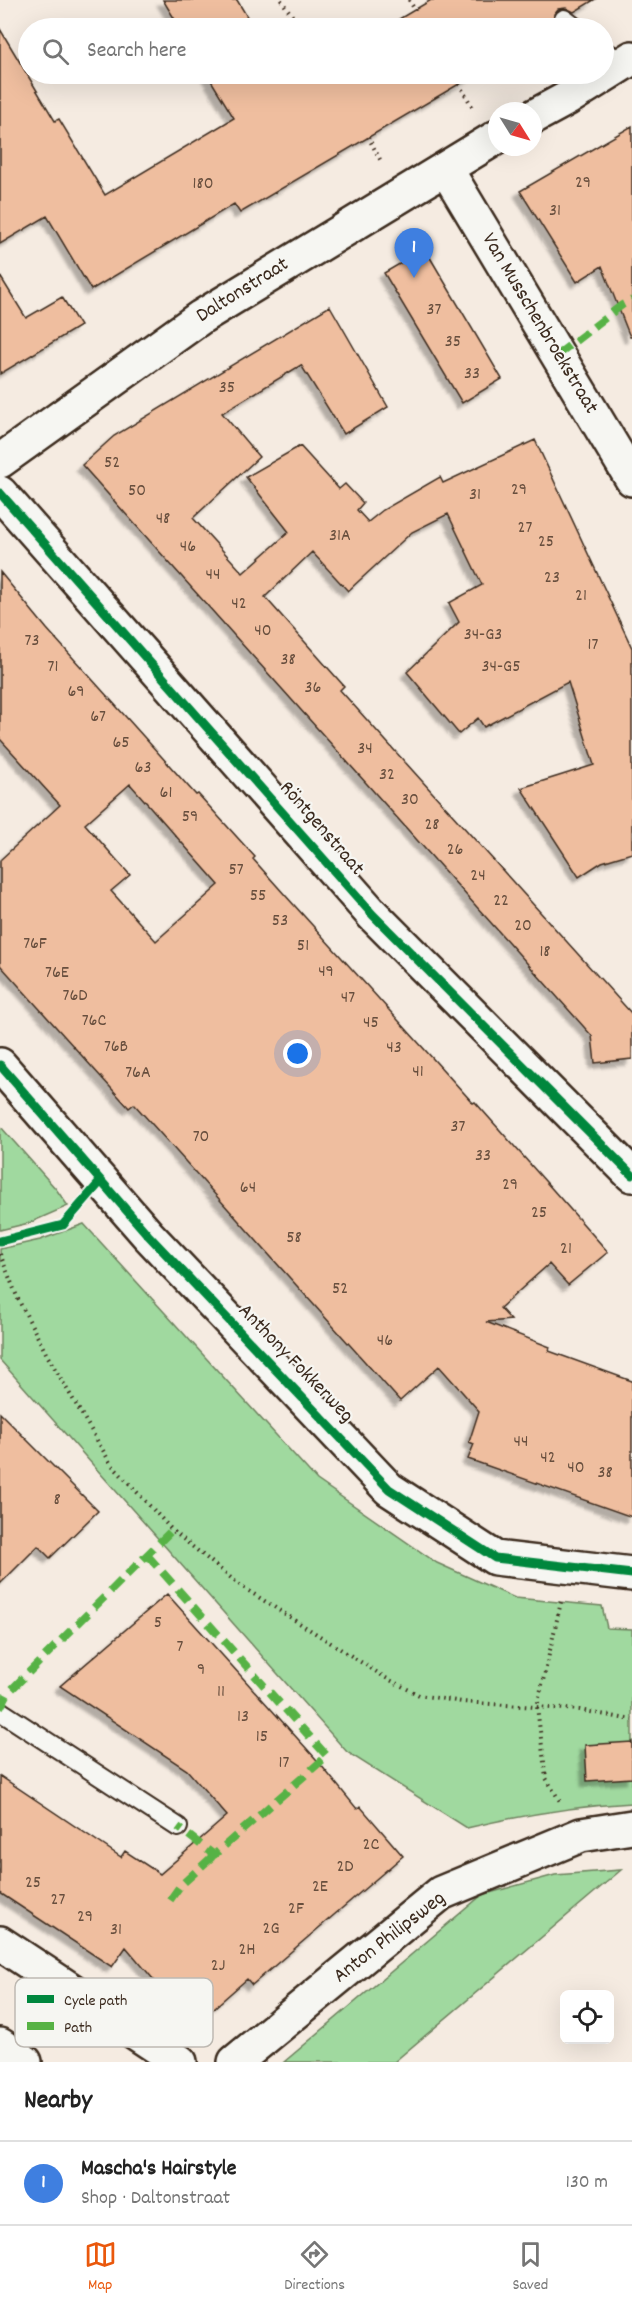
<!DOCTYPE html>
<html lang="en">
<head>
<meta charset="utf-8">
<style>
	body { margin:0; font-family:Dekko,sans-serif; background:#f2f2f2; color:#222 }
	.controls { position:absolute; right:18px; bottom:18px; display:grid; overflow:hidden; border-radius:9px; box-shadow:0 6px 24px #0002 }
	.controls button { width:54px; height:54px; display:grid; place-items:center; padding:0; border:0; border-bottom:2px solid #e0e0e0; background:#fff; color:#222; font:30px sans-serif }
	.compass { position:absolute; left:488px; top:102px; width:54px; height:54px; border-radius:50%; background:#fff; box-shadow:0 6px 24px #0002; rotate:127deg }
	.you { position:absolute; left:298px; top:1054px; width:21px; height:21px; margin:-15px; border:4px solid #fff; border-radius:50%; background:#1a73e8; box-shadow:0 0 0 9px #1a73e833 }
	.badge { display:grid; place-items:center; width:39px; height:39px; border-radius:50%; background:#ea580c; color:#fff; font-size:20px; font-weight:700 }
	.pin { position:absolute; translate:-50% -50px; filter:drop-shadow(0 2px 3px #0008) }
	.pin::after { content:''; position:absolute; top:32px; width:21px; height:18px; background:inherit; clip-path:polygon(0 0,100% 0,50% 100%) }
	.list { margin:0; padding:0; list-style:none }
	h2 { display:flex; justify-content:space-between; align-items:center; height:78px; margin:0; padding:0 24px; font-size:26px }
	h2 small { font-size:20px; font-weight:400; color:#767676 }
	.list li { display:grid; grid-template-columns:39px 1fr auto; gap:18px; align-items:center; box-sizing:border-box; height:84px; padding:0 24px; border-top:2px solid #e0e0e0 }
	.list b { display:block; font-size:22px; white-space:nowrap }
	.list p { margin:0; font-size:20px; white-space:nowrap; color:#767676 }
	.list em { font-size:20px; font-style:normal; color:#767676 }
	.icon { flex:none; width:33px; height:33px; fill:none; stroke:currentColor; stroke-width:2; stroke-linecap:round; stroke-linejoin:round }
	.map { position:relative; flex:none; width:632px; height:2062px; overflow:hidden }
	.search { position:absolute; background:#fff; box-shadow:0 6px 24px #0002; left:18px; right:18px; top:18px; height:66px; display:flex; align-items:center; gap:15px; box-sizing:border-box; padding:0 21px; border-radius:33px; color:#767676; font-size:22px }
	.sheet { height:162px; background:#fff }
	nav { display:flex; justify-content:space-around; align-items:center; box-sizing:border-box; height:84px; border-top:2px solid #e0e0e0; background:#fff; font-size:16px; color:#767676 }
	nav a { display:grid; justify-items:center; gap:3px }
	nav .on { color:#ea580c }
	.map>svg:first-child { display:block }
</style>
</head>
<body>
<div class="map">
<svg width="632" height="2062" viewBox="0 0 632 2062">
	<defs>
		<filter id="shadow"><feDropShadow dx="-5.5" dy="5.5" stdDeviation="1.5" flood-color="#0004"/></filter>
	</defs>
	<rect width="100%" height="100%" fill="#f5ebe1"/>
	<filter id="ink" filterUnits="userSpaceOnUse"><feTurbulence type="fractalNoise" baseFrequency=".0167" numOctaves="2"/><feDisplacementMap in="SourceGraphic" scale="12" xChannelSelector="R" yChannelSelector="G"/><feConvolveMatrix kernelMatrix="1 2 1 2 8 2 1 2 1" color-interpolation-filters="sRGB"/></filter>
	<g filter="url(#ink)">
		<path fill="#a0d99f" stroke="#6e825e" stroke-width="1.5" d="M0 1126 56 1189 68 1206 29 1223 0 1230Z
			M84 1224 317 1480 437 1563 515 1598 602 1606 607 1628 632 1629V1803C576 1806 522 1815 467 1828L347 1752 0 1360V1249L40 1240Z
			M621 1870 394 2062H284L482 1895 555 1875Z"/>
		<path fill="#efbe9f" stroke="#3b2a1e" stroke-width="1.5" fill-rule="evenodd" filter="url(#shadow)" d="M163 0H237L254 28H180Z
			M431 0H594L574 12 566 8 558 9 554 14 553 26 548 28H384Z
			M0 29 55 121 59 119 105 195 234 118 207 74H476L240 213 234 204 91 290 47 216 0 244Z
			M632 126V337H630L602 266 577 282 520 191Z
			M425 249 502 379 462 403 384 273Z
			M0 276 26 318 62 297 80 326 0 374Z
			M330 306 388 407 344 434 301 365 222 413 259 457 193 518 243 573 289 532 246 477 300 446 339 489 345 484 363 503 357 510 368 522 383 510 440 477 443 483 535 440 632 648V853L602 862 579 877 521 788 594 765 568 682 484 727 478 718 459 734 407 672 459 622 449 603 482 585 448 514 412 532 348 591 312 552 265 597 344 686 340 690 632 1014V1059L595 1063 592 1036 82 465 114 436Z
			M0 572 47 629 196 795 198 794 255 857 253 859 285 895 473 1103 475 1102 608 1252 568 1285 549 1264 500 1308 511 1320 486 1322 550 1347 549 1351 632 1381V1517L468 1459 474 1444 469 1442 479 1411 439 1366 400 1401 134 1104 129 1108 0 965V860L60 805 0 739ZM130 784 219 885 156 941 111 891 130 875 85 824Z
			M0 1413 98 1511 50 1558 38 1546 0 1584Z
			M167 1594 316 1759 357 1809 360 1806 403 1856 252 1985 247 1979 198 2022 185 2008 181 2012 126 1947 112 1967 0 1893V1776L121 1857 125 1851 160 1874 227 1816 187 1770 60 1686Z
			M632 1742V1778L587 1781 585 1745Z"/>
		<g fill="none" stroke-linecap="round" stroke-linejoin="round">
			<g stroke="#3b2a1e" stroke-width="22">
				<path id="lane" d="M564 28V19L576 28
					M604 50 622 64
					M0 1711 178 1827"/>
			</g>
			<g stroke="#3b2a1e" stroke-width="38">
				<path id="street" d="M533 117 568 98 632 58
					M446 169 632 479
					M0 461 201 317 497 137
					M0 493 373 915 632 1175
					M0 1065 148 1235 389 1489 495 1558 632 1574
					M0 1943 180 2062
					M0 2045 25 2062
					M235 2062 441 1893 581 1835 632 1827"/>
			</g>
			<path stroke="#3b2a1e" stroke-width="4" stroke-dasharray="1.5 4.5" stroke-linecap="butt" d="M281 0 301 28
				M409 0 415 10
				M459 84 473 108
				M368 137 382 163
				M0 1254 18 1299 47 1355 111 1464 172 1530 241 1586 386 1678 419 1695 462 1702 580 1710 632 1720
				M561 1602 537 1707 546 1778 561 1803"/>
			<use href="#lane" stroke="#f6f6f2" stroke-width="18"/>
			<use href="#street" stroke="#f6f6f2" stroke-width="33"/>
			<path stroke="#57b245" stroke-width="8" stroke-dasharray="15 8" stroke-linecap="butt" d="M557 355 622 305 632 300
				M147 1555 327 1756 214 1855 178 1827
				M0 1708 8 1693 172 1530
				M170 1900 180 1886 214 1855"/>
			<g stroke="#f6f6f2" stroke-width="13">
				<path id="cycleway" d="M0 493 373 915 632 1175
					M0 1065 148 1235 389 1489 495 1558 632 1574
					M0 1241 63 1225 101 1181"/>
			</g>
			<use href="#cycleway" stroke="#00873e" stroke-width="9"/>
		</g>
	</g>
	<g text-anchor="middle" dominant-baseline="central" stroke-width="4.5" stroke-linejoin="round" paint-order="stroke">
		<g font-size="18" fill="#684f3e">
			<text x="583" y="183">29</text>
			<text x="203" y="184">180</text>
			<text x="555" y="211">31</text>
			<text x="434" y="310">37</text>
			<text x="453" y="342">35</text>
			<text x="472" y="374">33</text>
			<text x="227" y="388">35</text>
			<text x="112" y="463">52</text>
			<text x="519" y="490">29</text>
			<text x="137" y="491">50</text>
			<text x="475" y="495">31</text>
			<text x="163" y="519">48</text>
			<text x="525" y="528">27</text>
			<text x="340" y="536">31A</text>
			<text x="546" y="542">25</text>
			<text x="188" y="547">46</text>
			<text x="213" y="575">44</text>
			<text x="552" y="578">23</text>
			<text x="581" y="596">21</text>
			<text x="239" y="604">42</text>
			<text x="263" y="631">40</text>
			<text x="483" y="635">34-G3</text>
			<text x="32" y="641">73</text>
			<text x="593" y="645">17</text>
			<text x="288" y="660">38</text>
			<text x="53" y="667">71</text>
			<text x="501" y="667">34-G5</text>
			<text x="313" y="688">36</text>
			<text x="76" y="692">69</text>
			<text x="98" y="717">67</text>
			<text x="121" y="743">65</text>
			<text x="365" y="749">34</text>
			<text x="143" y="768">63</text>
			<text x="387" y="775">32</text>
			<text x="166" y="793">61</text>
			<text x="410" y="800">30</text>
			<text x="190" y="817">59</text>
			<text x="432" y="825">28</text>
			<text x="455" y="850">26</text>
			<text x="236" y="870">57</text>
			<text x="478" y="876">24</text>
			<text x="258" y="896">55</text>
			<text x="501" y="901">22</text>
			<text x="280" y="921">53</text>
			<text x="523" y="926">20</text>
			<text x="35" y="944">76F</text>
			<text x="303" y="946">51</text>
			<text x="545" y="952">18</text>
			<text x="326" y="972">49</text>
			<text x="57" y="973">76E</text>
			<text x="75" y="996">76D</text>
			<text x="348" y="998">47</text>
			<text x="94" y="1021">76C</text>
			<text x="371" y="1023">45</text>
			<text x="116" y="1047">76B</text>
			<text x="394" y="1048">43</text>
			<text x="418" y="1072">41</text>
			<text x="138" y="1073">76A</text>
			<text x="458" y="1127">37</text>
			<text x="201" y="1137">70</text>
			<text x="483" y="1156">33</text>
			<text x="510" y="1185">29</text>
			<text x="248" y="1188">64</text>
			<text x="539" y="1213">25</text>
			<text x="294" y="1238">58</text>
			<text x="566" y="1249">21</text>
			<text x="340" y="1289">52</text>
			<text x="385" y="1341">46</text>
			<text x="521" y="1442">44</text>
			<text x="548" y="1458">42</text>
			<text x="576" y="1468">40</text>
			<text x="605" y="1473">38</text>
			<text x="57" y="1500">8</text>
			<text x="158" y="1623">5</text>
			<text x="180" y="1647">7</text>
			<text x="201" y="1670">9</text>
			<text x="221" y="1692">11</text>
			<text x="243" y="1717">13</text>
			<text x="262" y="1737">15</text>
			<text x="284" y="1763">17</text>
			<text x="371" y="1845">2C</text>
			<text x="345" y="1867">2D</text>
			<text x="33" y="1883">25</text>
			<text x="320" y="1887">2E</text>
			<text x="58" y="1900">27</text>
			<text x="296" y="1909">2F</text>
			<text x="85" y="1917">29</text>
			<text x="271" y="1929">2G</text>
			<text x="116" y="1930">31</text>
			<text x="247" y="1950">2H</text>
			<text x="218" y="1966">2J</text>
		</g>
		<g font-size="21" fill="#3b2a1e" stroke="#f6f6f2">
			<text transform="translate(243 291) rotate(-32)">Daltonstraat</text>
			<text transform="translate(539 324) rotate(59)">Van Musschenbroekstraat</text>
			<text transform="translate(321 829) rotate(49)">Röntgenstraat</text>
			<text transform="translate(295 1364) rotate(46)">Anthony Fokkerweg</text>
			<text transform="translate(390 1938) rotate(-38)">Anton Philipsweg</text>
		</g>
	</g>
	<rect x="15" y="1978" width="198" height="69" rx="9" fill="#f6f6f2" stroke="#beb9b2" stroke-width="1.5"/>
	<rect x="27" y="1995" width="27" height="8" fill="#00873e"/>
	<rect x="27" y="2022" width="27" height="8" fill="#57b245"/>
	<g font-size="16" fill="#3b2a1e">
		<text x="64" y="2005">Cycle path</text>
		<text x="64" y="2032">Path</text>
	</g>
</svg>
<div class="controls">
<button><svg class="icon" aria-label="locate" viewBox="0 0 24 24"><circle cx="12" cy="12" r="6"/><path d="M12 2v4M12 18v4M2 12h4M18 12h4"/></svg></button>
</div>
<svg class="compass" viewBox="-18 -18 36 36"><path d="M0-13l5 13h-10z" fill="#e53935"/><path d="M0 13l5-13h-10z" fill="#767676"/></svg>
<div class="you"></div>
<div class="pin badge" style="left:414px;top:278px;background:#3f7fe0">1</div>
<div class="search"><svg class="icon" aria-label="search" viewBox="0 0 24 24"><circle cx="10" cy="10" r="6"/><path d="M15 15l6 6"/></svg>Search here</div>
</div>
<section class="sheet">
<h2>Nearby<small></small></h2>
<ul class="list">
<li><span class="badge" style="background:#3f7fe0">1</span><div><b>Mascha's Hairstyle</b><p>Shop · Daltonstraat</p></div><em>130 m</em></li>
</ul>
</section>
<nav>
<a class="on"><svg class="icon" aria-label="map" viewBox="0 0 24 24"><path d="M3 6l6-2 6 2 6-2v14l-6 2-6-2-6 2zM9 4v14M15 6v14"/></svg>Map</a>
<a><svg class="icon" aria-label="directions" viewBox="0 0 24 24"><path d="M12 3l9 9-9 9-9-9zM9 14v-3h6M13 9l2 2-2 2"/></svg>Directions</a>
<a><svg class="icon" aria-label="saved" viewBox="0 0 24 24"><path d="M7 4h10v16l-5-4-5 4z"/></svg>Saved</a>
</nav>
</body>
</html>
